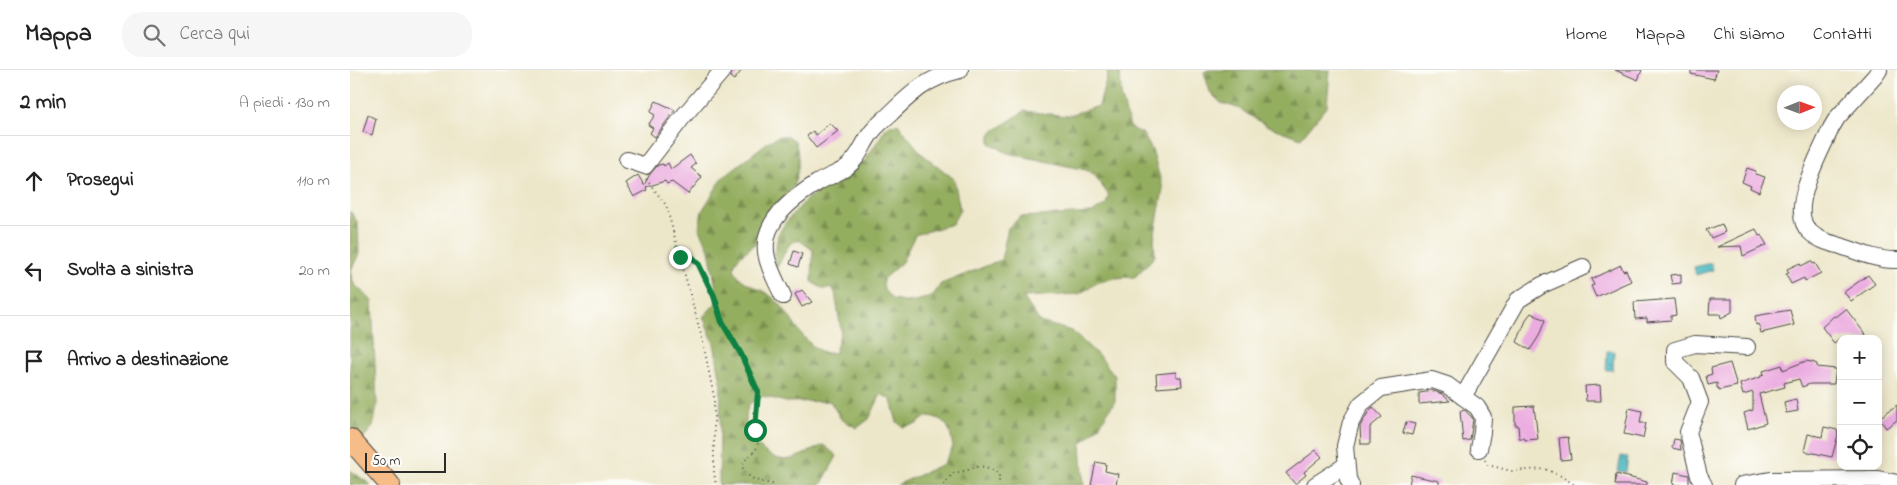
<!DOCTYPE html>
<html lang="it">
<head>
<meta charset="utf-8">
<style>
	body { margin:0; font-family:"Indie Flower",sans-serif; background:#f6f6f6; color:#222 }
	.controls { position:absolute; right:15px; bottom:15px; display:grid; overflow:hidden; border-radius:10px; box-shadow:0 2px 12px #0003 }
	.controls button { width:45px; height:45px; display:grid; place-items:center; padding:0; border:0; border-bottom:1px solid #e0e0e0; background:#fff; color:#222; font:25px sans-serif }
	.compass { position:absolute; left:1427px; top:15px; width:45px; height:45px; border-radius:50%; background:#fff; box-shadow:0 2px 12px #0003; rotate:89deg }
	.scale { position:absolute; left:15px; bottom:12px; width:81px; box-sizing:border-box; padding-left:5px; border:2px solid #2b2b2b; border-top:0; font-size:14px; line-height:18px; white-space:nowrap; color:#2b2b2b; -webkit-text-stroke:4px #fdfcf7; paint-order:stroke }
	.stop { position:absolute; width:15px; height:15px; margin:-11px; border:4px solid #0b8043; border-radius:50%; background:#fff }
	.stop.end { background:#0b8043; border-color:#fff; box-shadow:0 1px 5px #0008 }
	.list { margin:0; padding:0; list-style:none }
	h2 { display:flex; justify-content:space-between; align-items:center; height:65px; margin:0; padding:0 20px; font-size:21px }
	h2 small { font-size:16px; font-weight:400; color:#767676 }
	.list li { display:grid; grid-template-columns:32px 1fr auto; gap:15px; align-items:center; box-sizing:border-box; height:90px; padding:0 20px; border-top:1px solid #e0e0e0 }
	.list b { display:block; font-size:19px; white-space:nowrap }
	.list em { font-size:16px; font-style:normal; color:#767676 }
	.icon { flex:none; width:28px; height:28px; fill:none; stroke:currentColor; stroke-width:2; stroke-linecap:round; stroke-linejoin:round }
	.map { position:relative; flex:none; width:1547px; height:415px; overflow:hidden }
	header { display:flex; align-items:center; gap:30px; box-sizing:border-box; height:70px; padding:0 25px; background:#fff; border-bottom:1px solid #e0e0e0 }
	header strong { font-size:24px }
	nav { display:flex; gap:28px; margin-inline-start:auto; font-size:18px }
	.search { width:350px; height:45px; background:#f6f6f6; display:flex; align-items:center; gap:12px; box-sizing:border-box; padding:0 18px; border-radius:20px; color:#767676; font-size:19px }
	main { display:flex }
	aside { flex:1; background:#fff }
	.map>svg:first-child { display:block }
</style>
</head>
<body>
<header>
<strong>Mappa</strong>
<div class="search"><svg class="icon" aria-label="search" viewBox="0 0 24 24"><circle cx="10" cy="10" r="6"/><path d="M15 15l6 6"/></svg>Cerca qui</div>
<nav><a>Home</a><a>Mappa</a><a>Chi siamo</a><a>Contatti</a></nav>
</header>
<main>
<aside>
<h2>2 min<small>A piedi · 130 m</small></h2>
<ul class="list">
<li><svg class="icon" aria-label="ahead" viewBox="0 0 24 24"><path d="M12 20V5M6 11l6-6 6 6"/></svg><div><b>Prosegui</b></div><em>110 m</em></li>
<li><svg class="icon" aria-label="left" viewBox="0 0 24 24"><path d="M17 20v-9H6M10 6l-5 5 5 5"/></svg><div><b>Svolta a sinistra</b></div><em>20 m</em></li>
<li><svg class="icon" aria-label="arrive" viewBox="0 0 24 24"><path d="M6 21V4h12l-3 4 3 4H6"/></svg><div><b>Arrivo a destinazione</b></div></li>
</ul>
</aside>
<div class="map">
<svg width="1547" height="415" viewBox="0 0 1547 415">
	<defs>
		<pattern id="forest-firs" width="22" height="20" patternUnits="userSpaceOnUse" patternTransform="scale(1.25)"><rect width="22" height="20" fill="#94ae60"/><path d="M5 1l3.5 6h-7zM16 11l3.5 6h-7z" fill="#798e4f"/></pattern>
		<pattern id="water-ripples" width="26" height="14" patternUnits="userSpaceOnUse" patternTransform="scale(1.25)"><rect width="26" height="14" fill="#48b7c1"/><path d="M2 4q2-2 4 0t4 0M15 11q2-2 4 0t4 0" fill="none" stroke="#3c959d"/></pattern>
	</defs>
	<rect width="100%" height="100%" fill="#fdfcf7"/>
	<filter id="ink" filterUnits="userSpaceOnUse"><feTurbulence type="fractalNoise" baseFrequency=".02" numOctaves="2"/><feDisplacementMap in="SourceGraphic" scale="10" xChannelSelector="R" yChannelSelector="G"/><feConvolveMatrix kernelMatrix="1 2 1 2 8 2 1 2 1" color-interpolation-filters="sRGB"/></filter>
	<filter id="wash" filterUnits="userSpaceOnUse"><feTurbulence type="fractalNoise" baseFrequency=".0096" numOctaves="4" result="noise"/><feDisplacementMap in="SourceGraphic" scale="20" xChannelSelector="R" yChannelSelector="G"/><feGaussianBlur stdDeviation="1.12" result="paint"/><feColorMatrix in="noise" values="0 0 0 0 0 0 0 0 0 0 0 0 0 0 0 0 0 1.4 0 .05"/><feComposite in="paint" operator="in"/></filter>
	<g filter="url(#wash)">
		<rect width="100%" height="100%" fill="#ede7ca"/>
		<path fill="url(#forest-firs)" stroke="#606c46" d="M755 0H770L771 25 780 58 793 64 802 80 813 119 804 169 805 186 785 207 764 208 747 213 729 224 673 227 690 252 722 261 752 289 765 306V331L749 356 731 375 734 415H547L593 394 603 377C600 359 598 348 577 346L567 354 553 357 547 352 541 330 531 324 519 349 507 358 491 349 480 331 436 332 413 326 399 334C398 338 396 342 396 346 394 367 419 394 441 389 452 386 464 379 474 375L487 386 471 415H369L371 312 364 273 353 247 366 233 367 224 359 179 349 158 352 141 373 107 418 72 430 66H438L445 71C451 89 449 115 434 129 429 133 420 137 417 143 411 151 412 164 406 172 400 181 380 188 385 201 390 214 412 218 422 227 432 234 439 247 446 257 455 269 468 286 485 283L491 261 485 222 482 218 473 219 462 212 463 180 449 170C434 172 435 189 426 198L423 196 428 165 435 153 457 129 515 91 536 58 540 55 548 54 571 83 604 109 610 140 602 154 565 165 552 192 533 209 534 220 542 229 560 232 582 227 591 214 651 190 658 158 670 147 742 143 756 134 759 126 744 104 736 100 657 83 640 73V64L674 41 716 46 749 36 758 3Z
			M858 0H980L977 36 951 68 917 56 888 38 871 33 860 22 854 2Z
			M0 141 8 153 9 184 0 202 4 214 22 231 27 335 23 357 14 367H7L0 356Z
			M0 400 21 415H0Z"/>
		<path fill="url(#water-ripples)" stroke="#3a7176" d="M1361 193 1363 200 1346 205 1344 197Z
			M1257 281H1264L1263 300H1256Z
			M1271 386 1278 387 1276 402 1268 401Z"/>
		<g id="blocks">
			<path fill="#ebace0" d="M383 0H392L384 10 380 7Z
				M1265 0H1292L1288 10Z
				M1341 0H1367L1364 9 1341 4Z
				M306 31 325 40 305 67 300 63 303 58 298 55 305 45 300 42Z
				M18 45 26 49 22 65 13 62Z
				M480 53 488 61 466 78 457 66 463 61 466 65Z
				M340 85 346 94 341 98 352 107 338 124 322 112 317 114 315 111 296 117 297 120 284 127 276 113 288 105 294 115 300 104 308 95 313 94 314 96 318 93 321 99Z
				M1397 98 1406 101 1405 104 1415 107 1409 122 1400 118 1401 116 1392 112Z
				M1372 154 1375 162 1361 168 1356 160Z
				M1406 159 1409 166 1411 165 1417 175 1393 186 1391 176 1367 177Z
				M444 181 452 184 448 197 440 194Z
				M1461 191 1463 194 1465 193 1471 203 1455 211 1454 208 1441 214 1436 204 1439 203 1437 199 1450 193 1451 196Z
				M1271 195 1273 201 1276 200 1281 211 1246 227 1241 216 1244 215 1241 209Z
				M1331 204V213L1322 214 1320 205Z
				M1518 205 1525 214 1501 231 1494 222Z
				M452 220 462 232 452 237 445 224Z
				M1324 229 1326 245 1321 246V250L1297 252V248L1285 249 1284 232Z
				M1360 229H1382V242L1371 248 1370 244H1359Z
				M1496 239 1519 269H1489L1484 273 1472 257 1484 246 1486 247Z
				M1440 240 1444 255 1411 263 1409 254 1406 255 1405 246Z
				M1181 243 1195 250 1189 266 1180 280 1167 272 1177 248Z
				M1456 291 1462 292 1467 294V297L1486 299 1484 314H1460L1452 317 1449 309 1434 313 1435 317 1409 324 1416 353 1398 359 1394 343 1403 340V322L1393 325 1390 314 1411 307V305L1414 304 1413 301 1432 295 1433 300Z
				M1380 293 1387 316 1369 320V318H1367V313L1358 315 1356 306 1362 304 1361 298Z
				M826 302V307H831L832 316 807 318 806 304Z
				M1250 315 1251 331H1236L1235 316Z
				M1084 321 1092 324 1100 331 1069 334V323Z
				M1446 329 1448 341 1436 343 1434 332Z
				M1547 335V350L1536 358 1529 348Z
				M1184 336 1188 369 1175 370 1174 368H1169L1168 355H1165V337Z
				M1023 337 1032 347 1020 357V374H1011L1010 356 1019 341Z
				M1279 338 1292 341 1290 353H1296L1293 368 1274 364Z
				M1115 340 1123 349 1120 370 1113 371 1110 341Z
				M1056 352 1065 354 1062 365 1053 363Z
				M1474 357 1487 360 1488 365 1482 387 1454 381 1458 364 1472 367Z
				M1218 367 1221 389 1211 390 1209 368Z
				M1324 369 1330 370 1331 380 1322 378Z
				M966 380 972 387 954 402 956 405 945 414 936 403Z
				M746 392 756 394 755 401 768 404 766 415H741Z
				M1325 402 1339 405V415H1323Z
				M1266 404 1297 412V415H1265Z
				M1061 405 1089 411V415H1059Z"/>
		</g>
	</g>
	<g filter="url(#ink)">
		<use href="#blocks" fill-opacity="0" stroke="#484743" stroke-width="1"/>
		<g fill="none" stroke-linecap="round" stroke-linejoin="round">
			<g stroke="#484743" stroke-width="18">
				<path id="minor" d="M1529 0 1525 6 1487 48 1481 58C1471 82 1436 141 1460 162 1468 170 1480 173 1491 176 1508 182 1529 191 1547 190
					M277 90 295 96 332 48 373 0
					M433 226C422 202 407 180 422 154 431 138 451 123 467 113 476 107 488 104 497 97 510 87 512 75 521 63 526 56 534 50 540 44 563 22 577 8 610 0
					M1113 327 1168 230 1192 215 1233 197
					M965 415 996 395
					M1001 415 998 409 995 376 1001 352 1011 334 1031 318 1082 310 1097 315 1127 337 1133 347 1132 362 1129 379
					M1354 415 1349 406 1338 362 1350 332 1341 308 1325 292V280L1345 274 1397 277
					M1392 415 1422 410 1528 409 1547 413"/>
			</g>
			<g stroke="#484743" stroke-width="22">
				<path id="major" d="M0 369 40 415"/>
			</g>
			<path stroke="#484743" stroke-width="2" stroke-dasharray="1 4" stroke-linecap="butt" d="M296 109 316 135 353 272 364 327V402L366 415
				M328 178 339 184 348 193 365 226 372 252 391 284 408 322 405 360 408 373 406 380 397 388 392 396C397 411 413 412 426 415
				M1135 390 1138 395 1161 401 1195 399 1211 406 1225 415
				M594 415 603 403C625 401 628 389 649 404V415"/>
			<use href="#minor" stroke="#fff" stroke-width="16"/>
			<use href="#major" stroke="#f7bd88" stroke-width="20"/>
		</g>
	</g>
	<g fill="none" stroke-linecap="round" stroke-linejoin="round" filter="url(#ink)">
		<path stroke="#0b8043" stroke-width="6" d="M330 187 328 178 339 184 348 193 364 226 372 252 391 284 408 322 405 360"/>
	</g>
</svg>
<div class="controls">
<button>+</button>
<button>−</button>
<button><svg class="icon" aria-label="locate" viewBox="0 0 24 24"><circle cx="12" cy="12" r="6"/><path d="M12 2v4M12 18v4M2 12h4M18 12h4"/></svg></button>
</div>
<svg class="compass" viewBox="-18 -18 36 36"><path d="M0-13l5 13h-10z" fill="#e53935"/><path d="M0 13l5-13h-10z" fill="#767676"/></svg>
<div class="scale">50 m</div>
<div class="stop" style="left:405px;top:360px"></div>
<div class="stop end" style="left:330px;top:187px"></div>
</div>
</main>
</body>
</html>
